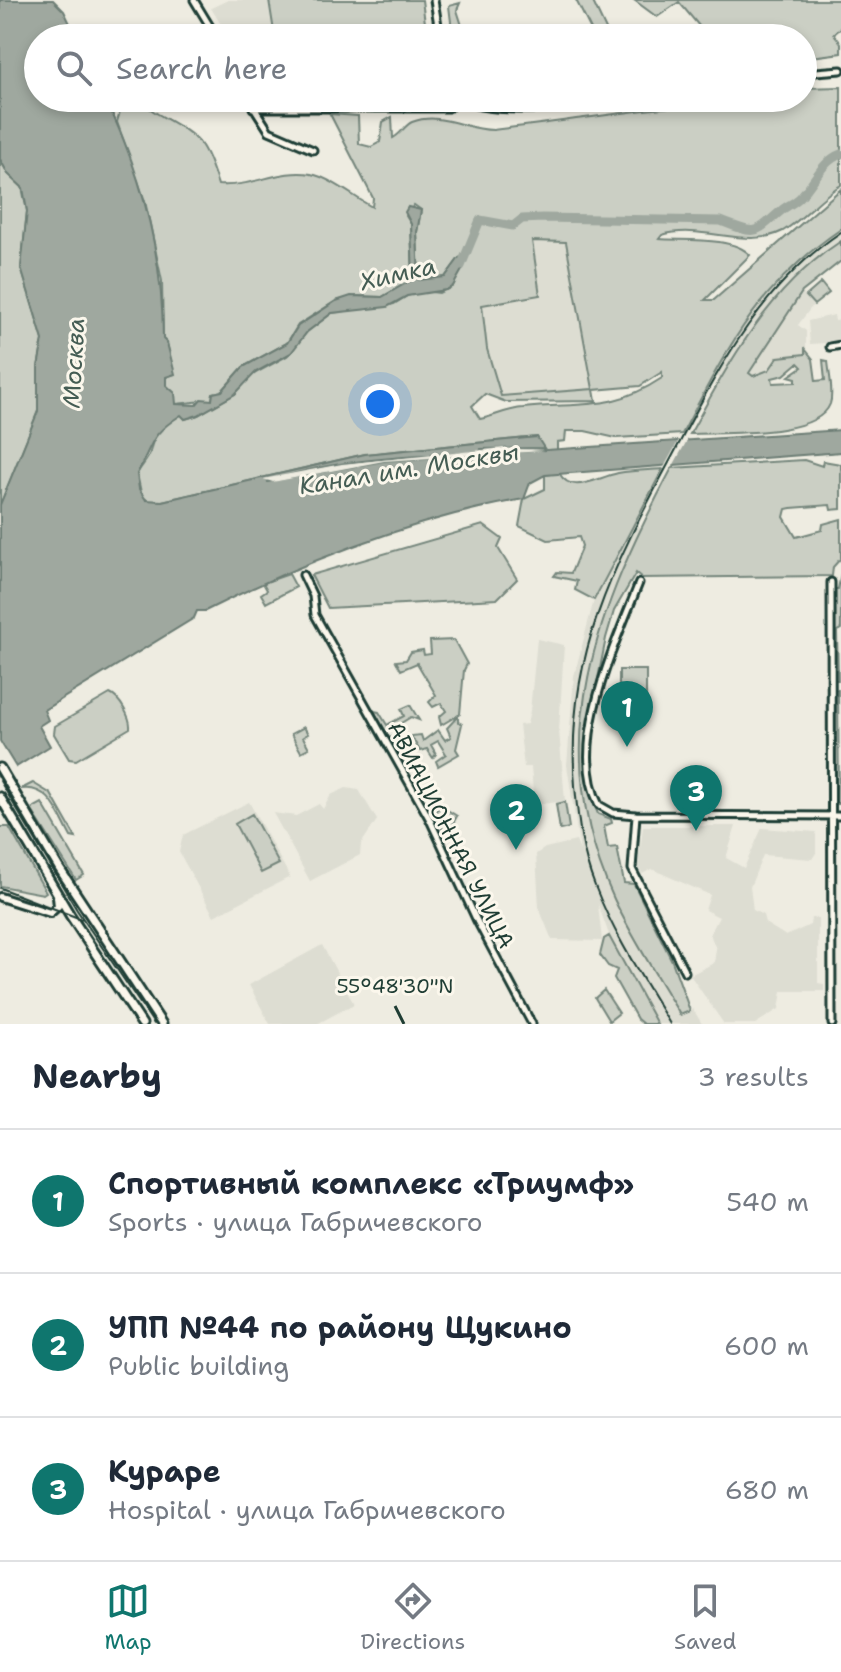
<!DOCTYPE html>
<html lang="en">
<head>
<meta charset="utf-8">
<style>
	body { margin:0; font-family:"Shantell Sans",sans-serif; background:#f2f2f3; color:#1f2937 }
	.you { position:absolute; left:380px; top:404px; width:28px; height:28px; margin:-20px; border:6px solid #fff; border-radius:50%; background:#1a73e8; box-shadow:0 0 0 12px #1a73e833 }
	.badge { display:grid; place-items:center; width:52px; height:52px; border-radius:50%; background:#0f766e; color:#fff; font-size:26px; font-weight:700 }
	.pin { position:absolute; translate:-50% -66px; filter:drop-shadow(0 2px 4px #0008) }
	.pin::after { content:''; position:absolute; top:42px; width:28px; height:24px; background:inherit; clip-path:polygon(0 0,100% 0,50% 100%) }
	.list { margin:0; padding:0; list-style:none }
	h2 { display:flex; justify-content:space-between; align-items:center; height:104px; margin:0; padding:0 32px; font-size:34px }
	h2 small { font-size:26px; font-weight:400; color:#747a83 }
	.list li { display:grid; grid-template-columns:52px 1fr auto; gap:24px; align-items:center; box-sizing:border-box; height:144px; padding:0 32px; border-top:2px solid #e0e1e3 }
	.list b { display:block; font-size:30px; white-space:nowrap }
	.list p { margin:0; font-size:26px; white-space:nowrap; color:#747a83 }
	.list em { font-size:26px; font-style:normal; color:#747a83 }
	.icon { flex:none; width:44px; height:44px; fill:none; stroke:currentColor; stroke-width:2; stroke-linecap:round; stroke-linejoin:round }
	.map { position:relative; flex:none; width:841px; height:1024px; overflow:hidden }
	.search { position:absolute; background:#fff; box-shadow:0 4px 12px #0003; left:24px; right:24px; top:24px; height:88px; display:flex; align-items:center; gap:20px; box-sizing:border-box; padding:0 28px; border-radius:44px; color:#747a83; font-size:30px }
	.sheet { height:536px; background:#fff }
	nav { display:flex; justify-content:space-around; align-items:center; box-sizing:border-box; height:112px; border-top:2px solid #e0e1e3; background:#fff; font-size:22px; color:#747a83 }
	nav a { display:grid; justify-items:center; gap:4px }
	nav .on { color:#0f766e }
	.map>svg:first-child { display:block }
</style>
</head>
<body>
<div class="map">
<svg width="841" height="1024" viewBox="0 0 841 1024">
	<rect width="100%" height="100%" fill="#eeece1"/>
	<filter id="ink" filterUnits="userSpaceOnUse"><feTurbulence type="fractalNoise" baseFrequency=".0125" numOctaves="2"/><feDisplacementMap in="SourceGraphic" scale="16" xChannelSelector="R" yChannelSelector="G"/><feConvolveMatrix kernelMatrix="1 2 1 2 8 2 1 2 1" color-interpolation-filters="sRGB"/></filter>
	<g filter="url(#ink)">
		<path fill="#ddddd2" d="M228 0H269L275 38H229L211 8Z
			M841 229V241L785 288 762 315 722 379 713 375 728 344 757 305 803 258Z
			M532 241 567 242 594 390 501 397 487 349 482 305 539 295Z
			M802 292 813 305 798 325 806 331V353L778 357 769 370 753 376 749 374Z
			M834 315 835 321 841 320V342L810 344 808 321Z
			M632 523 643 528 608 601 592 653 583 707 581 758 600 844 684 1015 693 1009 702 1024H658L612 943 598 904 602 941 552 940 539 908 536 854 545 848 576 841 580 851 567 765 574 676 594 600Z
			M537 639 564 645 559 731 565 801 534 805 531 767H524L519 725 527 724 530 711Z
			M346 788 359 790 377 820 361 844 360 855 310 881 273 813 296 816 319 804 323 809 331 795Z
			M249 802 290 877 214 916 179 852 183 835Z
			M643 826H736L726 858 744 868 762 828 816 832V853L812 859 763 855 750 887 753 910 763 915 765 923 786 936 810 925 811 918H818V983L824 984V991H782L779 1009 755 1024H724L690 975 714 963 716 949 710 934 719 917 705 910 710 895 652 869 642 874 638 866Z
			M322 945 354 1004 317 1024H270L249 985Z"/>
		<path fill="#cbcfc4" stroke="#75867c" stroke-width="2" fill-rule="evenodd" d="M269 0H422L427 38H275Z
			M576 0H592L610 38H595Z
			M634 0H841V28L834 34 841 43V53L803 58V38H688L700 27 679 2 657 17Z
			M460 3 457 10 466 38H453L449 6Z
			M841 87V185C820 197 804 219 783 231 746 250 703 223 662 235L659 239C683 241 733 236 750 255L705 300H714L841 189V229C757 286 727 349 682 434L616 438 585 431H566L565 441 557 442V450L544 451 537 437 365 454 162 501 153 503 142 497 137 474C140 467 149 459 150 452 155 429 161 427 181 414L185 419 198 415 235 394 252 375 287 356 307 332 332 313 394 304 407 296 423 291 439 293 453 286 466 255 459 258 445 277 419 280 417 232 421 210 414 205 406 216 411 224 413 279 382 297 358 296 336 301 298 325 287 343 243 367 222 391 213 393 212 400 176 404 172 402 174 393 166 385V377L174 374 167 343 163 339 162 281 145 201 117 122 124 98C140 98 145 106 158 114 200 138 202 137 218 185 251 188 281 168 311 174 331 178 354 197 372 207L373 198 330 114 358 116 359 144 371 147 380 142 383 122 392 117 393 138C401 134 405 125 412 122 442 111 465 130 493 130 594 118 702 98 803 98V88ZM532 241 566 242 593 389 501 396 487 349 482 305 540 295ZM662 372V378C611 412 580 402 523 408 508 409 495 416 480 419L472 406 485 394 506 402 596 401 594 390 640 386Z
			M0 159 8 174 22 187 27 211 21 268 43 340 38 367V411L0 505Z
			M841 241V261L802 292 749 373 753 376 769 370 778 357 805 354V349L813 359 816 381 825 380 823 360 828 361C829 374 834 392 830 404 817 438 722 432 690 434 729 362 770 287 841 241ZM798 363 802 367 789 376 796 378V382L773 383 772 378 784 375Z
			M821 283 829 293 814 305 806 296Z
			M804 460 822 466 823 461 841 464V509L831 510 830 505 791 508 786 509 784 517 796 537 822 530 823 524 841 519V558L833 567 832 576 642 578 636 573 614 611 606 638 590 719 587 762 591 797 598 814 611 819 612 823 604 826 608 848 617 847 624 883 634 884 672 961 690 1011 680 1015C658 977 633 940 614 899 542 742 598 607 672 468Z
			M663 469 594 600 575 590 577 581 554 576 557 572 571 573 582 546 579 537 548 540 519 526 524 499 545 489V475L559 473C572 495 593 479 618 473 632 470 648 470 663 469Z
			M483 525 502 539 498 548 517 579 497 599 328 608 311 575Z
			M289 574 296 587 266 603 261 594 267 590 263 583Z
			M841 574V629L837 631 838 680H833L834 589H838Z
			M454 640 467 664 464 670 460 714 441 725 439 717 446 711 441 703 433 707 429 702 436 695 417 663 401 670 396 661 406 660 411 652 423 650 424 655 431 654 430 641Z
			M619 670H646V713H619Z
			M833 690H838L839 804H834Z
			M110 694C120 698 131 718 130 728L76 760 69 759 54 734 55 726Z
			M410 705 419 720 411 717 386 732 374 711 379 712 387 725 404 716 401 709Z
			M458 716V722L462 724 456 749 459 754 438 766 436 761 446 754 438 741 431 745 436 754 433 758 427 749 420 751 411 736 421 735 423 741 438 730 445 740 451 737 447 728Z
			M304 727 308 734 303 737 309 748 301 752 291 734Z
			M399 735V740L408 748 411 766 405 765 389 738Z
			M33 783 51 794 76 838 71 837C58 814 51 785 21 789Z
			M565 802 569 828 560 830 556 804Z
			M42 803 84 875 76 880 31 809Z
			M441 806 457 816 446 836 434 812Z
			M252 814 279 864 261 873 235 824Z
			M0 827H9L46 892 43 894 0 886Z
			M609 936 657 1024H643L637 1019 614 978 617 970 608 966 600 955 604 939Z
			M604 990 619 1013 609 1021 595 998Z"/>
		<path fill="#9fa89f" stroke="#6c7d74" stroke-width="2" d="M0 0H53L64 11 77 38H38V98H105C142 174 163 254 163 339L167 343 175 374 166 377V385L175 393 176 404 196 405 201 399 212 400 213 393 222 391 243 367 287 343 298 326 336 301 351 296 382 297 413 279 411 224 405 212 408 207 421 210 417 232 419 280 445 277 459 258 466 255 462 270 453 286 446 290 407 296 387 307 332 313 307 332 291 353 256 372 235 394 198 415 185 419 181 415C150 435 154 441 137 474L139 489 146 500 162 501 365 454 537 437 544 448 481 449 480 452C410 457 332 458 267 482L384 461 841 430V452L545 475 530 483 524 499C413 518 305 561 205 611H197L194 618 44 710 48 720 39 726 50 746 16 767 0 741V505L38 411V367L43 340 21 268 27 211 23 188 8 174 0 159Z"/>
		<path fill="#eeece1" d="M689 437 672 468 663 469 680 438Z
			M503 448 544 451 384 461 273 482 263 479 342 464Z"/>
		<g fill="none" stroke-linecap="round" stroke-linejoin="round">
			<path stroke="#9fa89f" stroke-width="9" d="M461 266 480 220 513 226 522 219 542 218 721 221C759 236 753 234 782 210 788 205 797 202 802 195 815 181 822 161 841 154"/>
			<g stroke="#1f3d34" stroke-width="11">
				<path id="minor" d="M194 0 217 38
					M434 0 440 38
					M803 73 841 70
					M248 98 269 131 313 150
					M458 98C491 120 600 103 641 98
					M253 108H448L461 100
					M830 347 841 345
					M303 575 313 596 315 615 429 818 477 921 532 1024
					M831 582 832 1024
					M639 583C616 642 567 744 599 805L613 813 636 815 841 816
					M636 815 632 869 685 972"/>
			</g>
			<g stroke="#1f3d34" stroke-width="12">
				<path id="tertiary" d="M0 897 50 913 58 906 57 897"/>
			</g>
			<g stroke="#1f3d34" stroke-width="13">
				<path id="secondary" d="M0 768 59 868 162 1024
					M0 797 70 915 142 1024"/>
			</g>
			<use href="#minor" stroke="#fbf7ec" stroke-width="5"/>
			<use href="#tertiary" stroke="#fbf7ec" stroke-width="6"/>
			<use href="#secondary" stroke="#fbf7ec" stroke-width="7"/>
			<path stroke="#1f3d34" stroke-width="2" d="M0 781 77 910 154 1024
				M0 888 81 919"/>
			<path stroke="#1f3d34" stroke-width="2" d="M670 1024C643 979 614 935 595 886 582 854 578 820 575 786 564 650 620 555 681 440 723 360 764 284 841 232"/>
		</g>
	</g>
	<path fill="none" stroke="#1f3d34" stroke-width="3" d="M395 1006 404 1024"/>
	<g text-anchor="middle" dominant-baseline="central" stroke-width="6" stroke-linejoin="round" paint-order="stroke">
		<g font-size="22" fill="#1f3d34" stroke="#fbf7ec">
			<text transform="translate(451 835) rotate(63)">АВИАЦИОННАЯ УЛИЦА</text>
		</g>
		<g font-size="24" font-style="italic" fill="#455d54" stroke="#fbf7ec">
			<text transform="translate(398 274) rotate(-13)">Химка</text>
			<text transform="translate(74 363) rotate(-87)">Москва</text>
			<text transform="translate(409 469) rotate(-9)">Канал им. Москвы</text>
		</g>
	</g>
	<g font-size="20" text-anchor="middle" fill="#1f3d34" stroke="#fbf7ec" stroke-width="6" stroke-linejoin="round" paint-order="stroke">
		<text x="395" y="993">55°48'30"N</text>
	</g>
</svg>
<div class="you"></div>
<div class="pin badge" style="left:627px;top:747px">1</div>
<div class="pin badge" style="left:516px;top:850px">2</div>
<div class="pin badge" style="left:696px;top:831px">3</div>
<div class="search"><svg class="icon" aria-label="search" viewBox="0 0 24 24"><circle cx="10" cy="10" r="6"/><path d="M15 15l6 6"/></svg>Search here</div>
</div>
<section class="sheet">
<h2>Nearby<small>3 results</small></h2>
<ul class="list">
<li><span class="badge">1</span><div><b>Спортивный комплекс «Триумф»</b><p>Sports · улица Габричевского</p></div><em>540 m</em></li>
<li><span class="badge">2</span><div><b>УПП №44 по району Щукино</b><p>Public building</p></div><em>600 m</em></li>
<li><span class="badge">3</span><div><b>Кураре</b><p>Hospital · улица Габричевского</p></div><em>680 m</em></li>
</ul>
</section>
<nav>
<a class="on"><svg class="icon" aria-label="map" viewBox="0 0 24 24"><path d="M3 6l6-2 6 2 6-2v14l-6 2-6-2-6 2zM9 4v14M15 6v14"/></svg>Map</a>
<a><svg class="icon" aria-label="directions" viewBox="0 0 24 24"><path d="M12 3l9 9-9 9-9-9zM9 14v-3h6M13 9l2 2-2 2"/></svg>Directions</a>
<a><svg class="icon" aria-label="saved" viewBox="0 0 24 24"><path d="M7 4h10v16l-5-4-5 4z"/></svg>Saved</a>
</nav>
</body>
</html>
